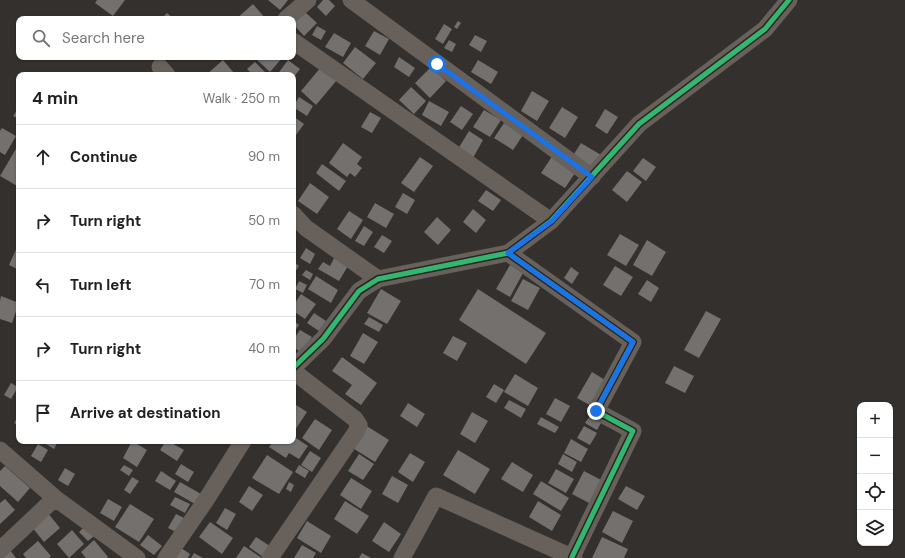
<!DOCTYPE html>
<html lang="en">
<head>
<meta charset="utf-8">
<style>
	body { margin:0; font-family:"DM Sans",sans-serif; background:#f2f2f2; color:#202124 }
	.controls { position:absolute; right:12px; bottom:12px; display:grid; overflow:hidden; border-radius:8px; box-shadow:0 1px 3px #0004 }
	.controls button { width:36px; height:36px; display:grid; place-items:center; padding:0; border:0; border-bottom:1px solid #e0e0e0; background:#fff; color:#202124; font:20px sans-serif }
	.stop { position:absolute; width:12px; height:12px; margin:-9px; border:3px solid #1a73e8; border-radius:50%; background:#fff }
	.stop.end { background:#1a73e8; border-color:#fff; box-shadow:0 1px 4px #0008 }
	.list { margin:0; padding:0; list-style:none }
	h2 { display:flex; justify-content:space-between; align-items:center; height:52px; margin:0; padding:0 16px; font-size:17px }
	h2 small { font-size:13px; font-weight:400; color:#757577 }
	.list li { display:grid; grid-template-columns:26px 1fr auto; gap:12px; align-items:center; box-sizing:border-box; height:64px; padding:0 16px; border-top:1px solid #e0e0e0 }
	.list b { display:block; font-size:15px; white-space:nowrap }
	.list em { font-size:13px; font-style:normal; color:#757577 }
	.icon { flex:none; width:22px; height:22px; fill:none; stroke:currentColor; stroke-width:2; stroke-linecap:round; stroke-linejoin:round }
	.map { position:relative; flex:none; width:905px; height:558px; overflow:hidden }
	.search { position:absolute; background:#fff; box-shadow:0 1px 3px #0004; left:16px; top:16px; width:280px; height:44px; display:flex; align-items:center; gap:10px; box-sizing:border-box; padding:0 14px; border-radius:8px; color:#757577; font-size:15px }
	.panel { position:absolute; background:#fff; box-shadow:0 1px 3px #0004; left:16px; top:72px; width:280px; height:372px; border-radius:8px }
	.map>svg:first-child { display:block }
</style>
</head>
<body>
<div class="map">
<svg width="905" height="558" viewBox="0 0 905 558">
	<rect width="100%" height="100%" fill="#33302d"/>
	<path fill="#73706e" d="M97 0H125L113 16 95 3Z
		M268 0H288L280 10Z
		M323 0H329L335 6 326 16 317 7Z
		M253 4 266 19H236Z
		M305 12 317 23 304 36 293 24Z
		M167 13 174 19H161Z
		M458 21 461 23 457 29 454 27Z
		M444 24 452 29 443 44 435 39Z
		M317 26 326 31 321 40 312 35Z
		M374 31 389 39 380 55 365 46Z
		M334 33 351 43 343 57 325 47Z
		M475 35 487 41 481 52 469 45Z
		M449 40 456 44 452 52 444 48Z
		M355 47 376 63 363 79 343 63Z
		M254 57H281L282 58 270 72Z
		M399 57 415 68 409 77 394 67Z
		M223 60 234 73 232 75H206Z
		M288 60 300 69 293 78V75H277Z
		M478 60 498 72 491 84 471 72Z
		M255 62 268 75H253L247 69Z
		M321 67 337 80 316 105 301 91Z
		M431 67 446 81 430 98 415 83Z
		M411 87 426 101 414 114 399 100Z
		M532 91 549 101 537 121 521 111Z
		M299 97 313 106 307 116 293 107Z
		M429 101 449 112 441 126 422 115Z
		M461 106 473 114 462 130 450 122Z
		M19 107V119L13 116Z
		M562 107 578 117 565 138 549 128Z
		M605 109 618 117 607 134 595 126Z
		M484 110 501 120 490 137 473 127Z
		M370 112 381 118 372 133 361 127Z
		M293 116 304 124 293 139Z
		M504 123 523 135 513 150 494 138Z
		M2 128 16 136 5 155 0 152V131Z
		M469 131 483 140 473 158 458 149Z
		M343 143 362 157 357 164 362 168 355 177 350 173 347 177 329 163Z
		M581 143 601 155 593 169 572 157Z
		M17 147 19 149V187L0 176Z
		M553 155 577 170 565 188 541 173Z
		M420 157 433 166 414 192 401 183Z
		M643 158 656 167 646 181 633 171Z
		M322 164 346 181 339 191 316 173Z
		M627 171 642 182 627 202 612 190Z
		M310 183 329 197 317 214 298 201Z
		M486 190 501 200 493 211 478 201Z
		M403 193 415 200 407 214 395 207Z
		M375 203 394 214 386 228 367 217Z
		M473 209 486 220 476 233 463 222Z
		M349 211 363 220 351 239 337 229Z
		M437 217 451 230 438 245 424 232Z
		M364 226 373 232 364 246 355 241Z
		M620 234 639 245 626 266 607 255Z
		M382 235 392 241 384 253 374 247Z
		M647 240 666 252 652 276 633 265Z
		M19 243V270L9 265Z
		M306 248 315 254 310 264 300 258Z
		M334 258 348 266 339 281 318 269 323 262 330 266Z
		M293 261 299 266 293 275Z
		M510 265 523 273 510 297 496 289Z
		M615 266 633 277 621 296 603 285Z
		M571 267 579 273 572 284 564 278Z
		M306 270 313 274 310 280 302 275Z
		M316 276 338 290 331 303 308 289Z
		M523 279 540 288 528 310 511 301Z
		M647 280 659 288 651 302 638 294Z
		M299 281 307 285 303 293 295 289Z
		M381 289 401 301 387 324 367 313Z
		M478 289 546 333 526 364 459 320Z
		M301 294 316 304 305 319 293 311V306Z
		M1 296 19 303 12 323 0 319V301Z
		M706 311 721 319 699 358 684 350Z
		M314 313 326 321 319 331 307 323Z
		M369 317 383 325 379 332 364 324Z
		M293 320 299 325 293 334Z
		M300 330 312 337 302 353 293 347V340Z
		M363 333 378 342 364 364 350 356Z
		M453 336 467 343 457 361 443 353Z
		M342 357 377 383 361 405 345 394 352 385 332 371Z
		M674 366 694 376 685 393 665 383Z
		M592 372 610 383 595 408 577 398Z
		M515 374 538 388 528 406 504 392Z
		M11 383 18 387 11 399 4 395Z
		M494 384 504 390 496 403 486 397Z
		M555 398 570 406 561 422 546 414Z
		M509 400 526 409 521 418 504 408Z
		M293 403 307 412 295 430 293 429Z
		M408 403 425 414 417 427 400 416Z
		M472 412 488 421 475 443 460 434Z
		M19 415V426L14 423Z
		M590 416 601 423 597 430 585 423Z
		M541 417 559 427 555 433 537 424Z
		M315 419 332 430 319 450 302 438Z
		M365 425 389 440 375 462 351 447Z
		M584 426 597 433 590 445 577 438Z
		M293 436 308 446 299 459 289 453 286 458 269 447 273 441H293Z
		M571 439 588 449 581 462 564 453Z
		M41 441H58L54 449Z
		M132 441 147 450 137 467 123 458Z
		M166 441H168L184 450 177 461 160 450Z
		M38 444 48 450 41 462 31 456Z
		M458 450 490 469 475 494 443 475Z
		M310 451 321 458 312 472 301 465Z
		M410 453 425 462 413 482 398 472Z
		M359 454 374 464 363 480 348 471Z
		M563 454 577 462 572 472 558 464Z
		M267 455 293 472 279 494 252 478Z
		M512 462 533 475 523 492 501 479Z
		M181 464 194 472 188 482 175 474Z
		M124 465 133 470 129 476 120 470Z
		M299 465 309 471 305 478 295 472Z
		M5 466 30 488 18 502 0 486V471Z
		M65 468 75 474 68 486 58 480Z
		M556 469 574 479 566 493 548 483Z
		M161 471 176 481 170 490 155 481Z
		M584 471 603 481 591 504 572 494Z
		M392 476 408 485 398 503 382 494Z
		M132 477 139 481 130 494 124 490Z
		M351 478 372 491 361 509 340 495Z
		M541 481 569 498 561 511 533 494Z
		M180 482 201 494 195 504 174 492Z
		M289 482 294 485 291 492 286 489Z
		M249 486 263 495 252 511 239 502Z
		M626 486 645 496 637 510 618 499Z
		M175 497 190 504 185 513 170 505Z
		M5 499 15 510 0 524V503Z
		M108 499 122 507 114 521 100 513Z
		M345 501 369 516 357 534 334 519Z
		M538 501 561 515 552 531 529 517Z
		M130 504 154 519 139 542 115 527Z
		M225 508 236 514 227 530 216 523Z
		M613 511 633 521 622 543 602 532Z
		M47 512 60 528 44 542 31 526Z
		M176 514 184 518 176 532 168 528Z
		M307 521 331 536 321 553 297 538Z
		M210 522 233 538 222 554 199 537Z
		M384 522 401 534 389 552 372 541Z
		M85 526 94 536 88 541 79 532Z
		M72 530 84 544 69 558 57 544Z
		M148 535 162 546 154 555 140 545Z
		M256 537 270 546 263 557 249 547Z
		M602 537 628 549 624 558H592Z
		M94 540 108 557 107 558H86L81 552Z
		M38 541 51 556 49 558H26L23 554Z
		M302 545 316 553 313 558H294Z
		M244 546 262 558H236Z
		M181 548 190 554 188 558H175Z
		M10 550 16 558H0Z
		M194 553 203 558H191Z
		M362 553 371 558H359Z"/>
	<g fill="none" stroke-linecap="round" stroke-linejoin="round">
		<path stroke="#68605a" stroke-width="17" d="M351 0 592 177
			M286 19 308 0
			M293 41 551 221
			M160 67 167 75
			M293 214 306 228 378 279
			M508 253 633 342 596 411 633 431 572 557
			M293 368 323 339 359 291 378 279 508 253 551 221 639 124 765 29 789 0
			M0 450 55 498 137 558
			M0 550 55 498
			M166 558 206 500 243 441
			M270 558 356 432 359 425 355 419 293 371
			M402 558 436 496 574 558"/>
		<g stroke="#2b2522" stroke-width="8">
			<path id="cycleway" d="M508 253 633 342 596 411 633 431 572 557
				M293 368 323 339 359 291 378 279 508 253 551 221 639 124 765 29 789 0"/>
		</g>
		<use href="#cycleway" stroke="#33b770" stroke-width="5"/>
	</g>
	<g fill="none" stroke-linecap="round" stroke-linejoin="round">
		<path stroke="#1a73e8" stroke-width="5" d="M437 64 592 177 552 221 508 253 633 342 596 411"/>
	</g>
</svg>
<div class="controls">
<button>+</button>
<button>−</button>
<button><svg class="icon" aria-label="locate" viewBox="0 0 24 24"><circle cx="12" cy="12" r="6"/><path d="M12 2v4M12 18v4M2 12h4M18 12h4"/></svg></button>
<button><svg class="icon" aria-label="layers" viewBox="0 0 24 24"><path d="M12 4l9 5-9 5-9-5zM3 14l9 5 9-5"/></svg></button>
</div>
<div class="stop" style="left:437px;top:64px"></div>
<div class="stop end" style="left:596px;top:411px"></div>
<div class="search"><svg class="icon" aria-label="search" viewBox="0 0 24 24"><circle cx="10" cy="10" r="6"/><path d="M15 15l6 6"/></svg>Search here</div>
<section class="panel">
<h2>4 min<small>Walk · 250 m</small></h2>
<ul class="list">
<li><svg class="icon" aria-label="ahead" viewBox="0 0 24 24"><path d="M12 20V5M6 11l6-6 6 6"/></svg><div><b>Continue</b></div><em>90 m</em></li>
<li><svg class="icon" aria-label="right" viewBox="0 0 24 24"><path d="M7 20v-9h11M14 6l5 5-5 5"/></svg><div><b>Turn right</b></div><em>50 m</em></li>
<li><svg class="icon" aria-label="left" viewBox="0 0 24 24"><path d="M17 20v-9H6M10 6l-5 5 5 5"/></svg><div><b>Turn left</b></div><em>70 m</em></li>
<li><svg class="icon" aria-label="right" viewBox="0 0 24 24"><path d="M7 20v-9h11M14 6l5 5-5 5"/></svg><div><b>Turn right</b></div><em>40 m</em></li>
<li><svg class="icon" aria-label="arrive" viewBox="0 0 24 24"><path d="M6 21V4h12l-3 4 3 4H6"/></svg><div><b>Arrive at destination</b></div></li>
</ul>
</section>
</div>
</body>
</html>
